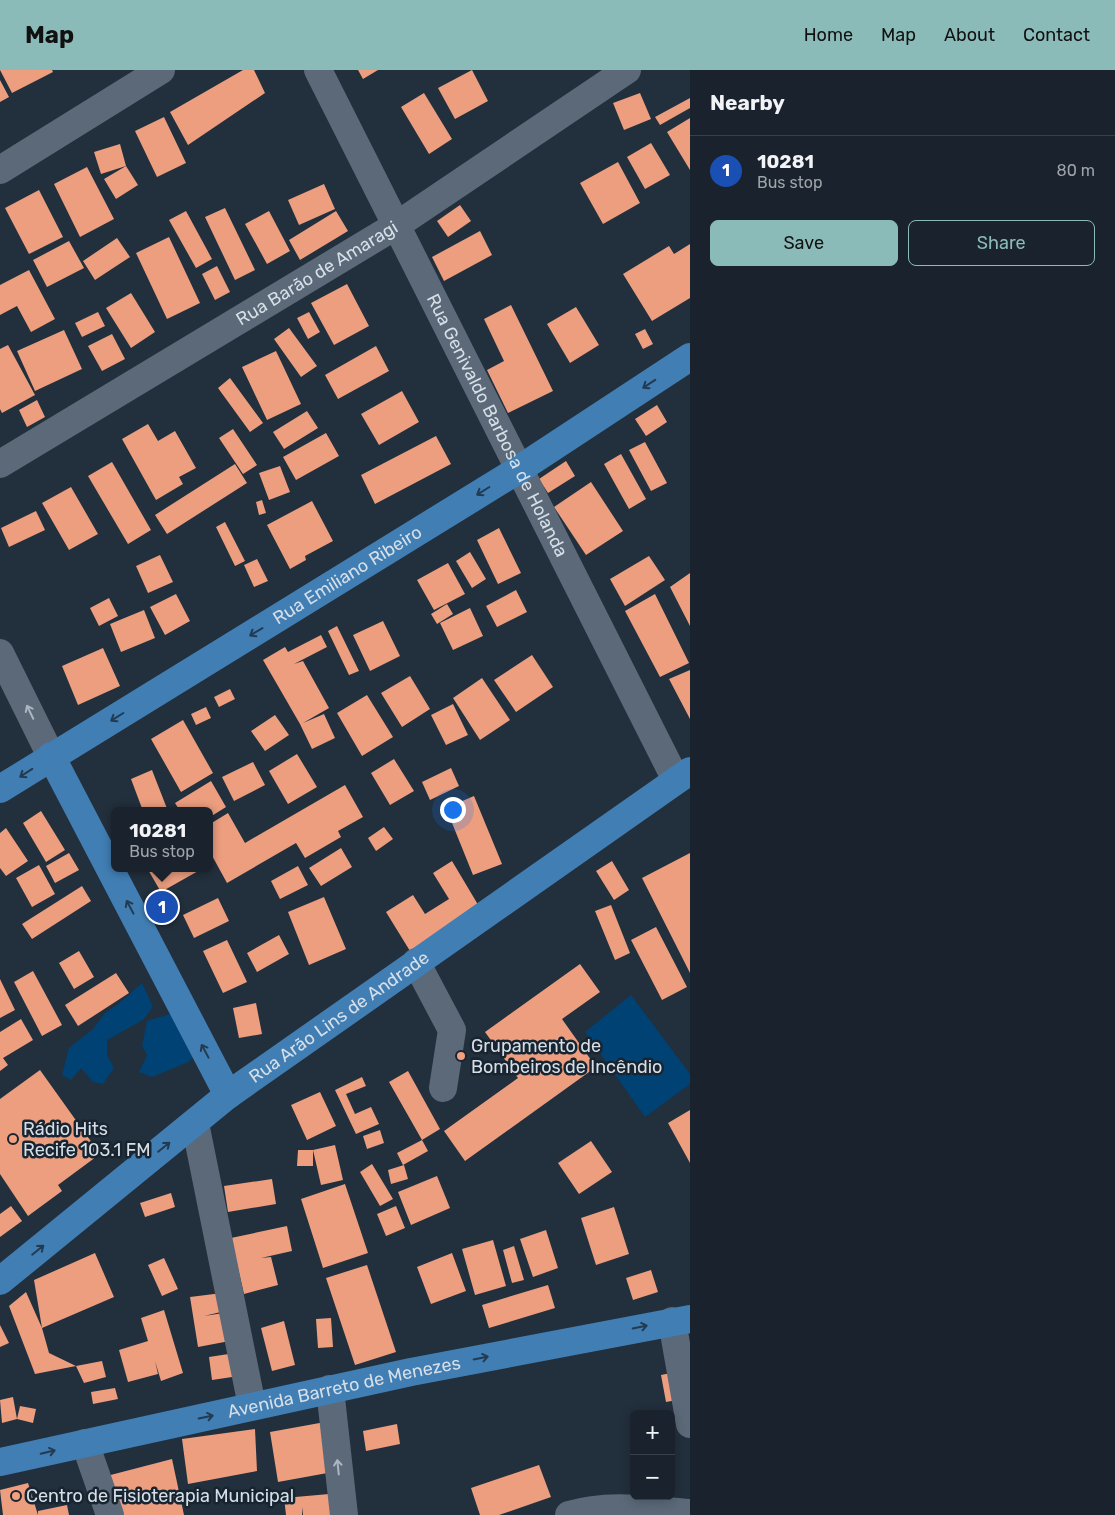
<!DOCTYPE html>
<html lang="en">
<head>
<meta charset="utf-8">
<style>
	body { margin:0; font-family:Rubik,sans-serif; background:#272f39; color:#f1f3f6 }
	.controls { position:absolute; right:15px; bottom:15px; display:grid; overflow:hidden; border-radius:8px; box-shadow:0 2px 12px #0003 }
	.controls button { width:45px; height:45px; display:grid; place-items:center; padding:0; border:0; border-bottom:1px solid #384049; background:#1a232d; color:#f1f3f6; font:25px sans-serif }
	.you { position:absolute; left:452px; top:739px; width:18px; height:18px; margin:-12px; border:4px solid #fff; border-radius:50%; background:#1a73e8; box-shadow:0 0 0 8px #1a73e833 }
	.badge { display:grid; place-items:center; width:32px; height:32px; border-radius:50%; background:#8bbbb9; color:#fff; font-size:16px; font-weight:700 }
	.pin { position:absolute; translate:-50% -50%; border:2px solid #fff; box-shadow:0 1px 5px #0006 }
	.popup { position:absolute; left:111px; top:737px; width:102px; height:65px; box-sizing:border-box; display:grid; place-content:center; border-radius:8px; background:#1a232d; filter:drop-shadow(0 1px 4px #0005); font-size:16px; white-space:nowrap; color:#9fa4aa }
	.popup b { font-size:19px; color:#f1f3f6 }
	.popup::after { content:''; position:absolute; left:50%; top:100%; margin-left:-10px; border:10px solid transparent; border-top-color:#1a232d }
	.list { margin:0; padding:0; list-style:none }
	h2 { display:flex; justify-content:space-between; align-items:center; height:65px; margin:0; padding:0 20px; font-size:21px }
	h2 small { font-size:16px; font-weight:400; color:#9fa4aa }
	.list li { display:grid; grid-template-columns:32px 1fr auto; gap:15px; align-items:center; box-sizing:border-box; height:70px; padding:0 20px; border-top:1px solid #384049 }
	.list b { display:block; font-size:19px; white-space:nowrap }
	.list p { margin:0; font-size:16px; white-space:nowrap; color:#9fa4aa }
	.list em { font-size:16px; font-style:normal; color:#9fa4aa }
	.actions { display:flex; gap:10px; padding:15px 20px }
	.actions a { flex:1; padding:11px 0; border:1px solid #8bbbb9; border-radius:8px; text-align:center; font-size:18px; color:#8bbbb9 }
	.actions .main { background:#8bbbb9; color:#111 }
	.map { position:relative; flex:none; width:690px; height:1445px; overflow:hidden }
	header { display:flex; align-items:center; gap:30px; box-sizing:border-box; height:70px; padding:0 25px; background:#8bbbb9; color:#111 }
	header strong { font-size:24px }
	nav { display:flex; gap:28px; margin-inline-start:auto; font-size:18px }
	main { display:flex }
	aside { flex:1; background:#1a232d }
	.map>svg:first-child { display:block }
</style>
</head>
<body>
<header>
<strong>Map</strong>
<nav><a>Home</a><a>Map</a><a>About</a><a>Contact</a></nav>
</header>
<main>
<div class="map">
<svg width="690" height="1445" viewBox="0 0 690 1445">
	<rect width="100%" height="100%" fill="#222f3c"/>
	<path fill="#004273" d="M142 913 153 937 143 950 107 970V985L114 998 103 1014 93 1012 81 998 71 1010 62 1005 69 978 93 959 105 943 117 935Z
		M631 925 690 1004V1014L645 1047 585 962Z
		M173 943 199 980 189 992 152 1007 139 1002 147 985 142 976 147 951Z"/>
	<path fill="#ec9e7f" d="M0 0H52L53 2 12 23Z
		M243 0H254L265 23 188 75 170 42Z
		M358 0H378L363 9Z
		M472 0 488 31 455 49 438 18Z
		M0 10 9 27 0 32Z
		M424 23 452 69 429 84 401 37Z
		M640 23 651 49 624 60 613 33Z
		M690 28V38L660 55 655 47Z
		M164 47 186 93 157 107 135 61Z
		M690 48V100L667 62Z
		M651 73 670 105 645 119 627 87Z
		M120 74 126 96 101 104 94 82Z
		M618 92 640 133 603 154 580 113Z
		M126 96 138 115 116 129 104 109Z
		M87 97 114 149 80 167 54 114Z
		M324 114 335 139 299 155 288 130Z
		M39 120 63 167 29 184 5 138Z
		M460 135 471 151 448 167 437 151Z
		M225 138 255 200 235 210 205 147Z
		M186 141 212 189 196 198 169 150Z
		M269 141 290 181 267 194 245 154Z
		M336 141 348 161 300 190 289 170Z
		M480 161 492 185 444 211 432 187Z
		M169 167 200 233 167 249 136 183Z
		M117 168 130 187 95 210 83 191Z
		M69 171 84 198 47 217 33 190Z
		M690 174V228L652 251 623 204 669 176 674 184Z
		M217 196 230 222 215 230 202 204Z
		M29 200 55 249 31 262 17 236 0 245V215Z
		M347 214 369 256 334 275 311 233Z
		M131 223 155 262 131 278 106 238Z
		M511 235 553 321 508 343 487 300 504 291 484 249Z
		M576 237 599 275 570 293 547 254Z
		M98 242 105 256 82 267 75 253Z
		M309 242 320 262 308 269 297 248Z
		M289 258 317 296 301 307 274 269Z
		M645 259 653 274 643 279 635 264Z
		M64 260 82 299 35 321 17 281Z
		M112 264 125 289 102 301 88 276Z
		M8 275 35 325 2 343 0 339V279Z
		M376 276 389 301 338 329 325 305Z
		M276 281 301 334 267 350 242 297Z
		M230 308 263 353 250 362 218 318Z
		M402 321 419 352 379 375 361 344Z
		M37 330 45 347 27 357 19 340Z
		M657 335 667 352 646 366 635 349Z
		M307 341 318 358 284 379 273 362Z
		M148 354 158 371 175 361 196 398 179 407 183 414 156 430 122 369Z
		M233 359 257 395 243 404 219 368Z
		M326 363 339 386 296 410 283 387Z
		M436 366 451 394 375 434 361 405Z
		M645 372 667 413 651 421 629 380Z
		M621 384 646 429 629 439 604 394Z
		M566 391 575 406 548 423 539 409Z
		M112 392 151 460 128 474 88 406Z
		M235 394 247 413 167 464 155 445Z
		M280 396 290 422 269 430 259 403Z
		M591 412 623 461 586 485 554 437Z
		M71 417 98 464 69 480 42 433Z
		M262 430 266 443 259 445 256 432Z
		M312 431 333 471 305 486 306 490 290 499 267 455Z
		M36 441 45 460 9 477 1 458Z
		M225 452 245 491 235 496 216 457Z
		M499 458 521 503 498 514 477 470Z
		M470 482 486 509 472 518 456 491Z
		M160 485 173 512 148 523 136 496Z
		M649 486 665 510 625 536 610 509Z
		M257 489 268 511 254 517 244 495Z
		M448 493 465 524 434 540 417 510Z
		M690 503V556L670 517Z
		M516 520 527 542 497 557 486 536Z
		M176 524 190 551 165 565 150 537Z
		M655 524 689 593 660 607 625 541Z
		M109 528 118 546 99 556 90 538Z
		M447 534 453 544 437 554 431 544Z
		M470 538 483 566 453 580 440 553Z
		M144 540 155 568 121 582 110 554Z
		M383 551 400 586 370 601 353 565Z
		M337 556 359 601 349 605 328 561Z
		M321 565 327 577 294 594 303 591 329 638 303 653 324 644 335 668 312 679 300 654 263 590 285 577 288 582Z
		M103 578 120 616 78 635 62 596Z
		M532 585 553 617 516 642 494 610Z
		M690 600V649L669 609Z
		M410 606 430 639 402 657 381 623Z
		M482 608 510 650 480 670 453 628Z
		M230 619 235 629 219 637 214 627Z
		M367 625 393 667 362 686 337 643Z
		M453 634 468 665 446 675 431 645Z
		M206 637 211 648 196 655 191 644Z
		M275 645 289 665 265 681 251 661Z
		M183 650 213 703 181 722 151 669Z
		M297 684 317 717 288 734 269 701Z
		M394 689 414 721 390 735 371 703Z
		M253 692 265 715 234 731 222 707Z
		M451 698 459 716 430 730 422 712Z
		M152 700 166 736 168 741H143L131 709Z
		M211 711 226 737 210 747V741H180L175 733Z
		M345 715 363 747 338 761 341 767 305 788 296 773 227 813 210 782V754L228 743 245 773Z
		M474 726 502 794 473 805 446 738Z
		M41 741 65 780 46 792 23 753Z
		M384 757 393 769 376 781 368 768Z
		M6 758 28 791 6 806 0 798V763Z
		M341 778 352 797 321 816 309 798Z
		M69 783 79 800 55 813 46 796Z
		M690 783V903L642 808Z
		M452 791 480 838 410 881 386 842 413 825 425 844 449 829 433 803Z
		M612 791 629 820 614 830 596 801Z
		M39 795 55 824 32 837 16 808Z
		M298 796 308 815 280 829 271 811Z
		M147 798H199L200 800 161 822Z
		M82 816 91 831 32 869 22 854Z
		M324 827 346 879 309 895 288 842Z
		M218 828 229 851 194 868 183 845Z
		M611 835 630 883 615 890 595 841Z
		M656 857 687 917 662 930 631 870Z
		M279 865 289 884 257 902 247 883Z
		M227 870 247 912 223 923 203 881Z
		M79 881 94 907 74 919 59 893Z
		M580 894 600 922 562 949 596 997 465 1091 444 1061 518 1008 485 962Z
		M33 901 62 955 42 966 14 912Z
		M116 903 129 923 78 956 65 935Z
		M0 909 15 940 0 948Z
		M256 933 262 964 239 968 233 938Z
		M21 949 33 970 3 988 8 995 0 1001V962Z
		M40 1000 100 1084 58 1115 62 1121 28 1146 0 1104V1029Z
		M408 1001 440 1059 422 1070 389 1012Z
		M362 1007 366 1016 346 1024 355 1044 371 1037 379 1054 356 1064 335 1020Z
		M320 1022 336 1056 307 1070 291 1035Z
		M690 1040V1093L668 1053Z
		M380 1060 384 1073 367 1079 363 1066Z
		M422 1070 428 1081 403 1095 397 1083Z
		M591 1071 612 1102 579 1124 558 1093Z
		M335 1075 343 1110 321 1115 313 1080Z
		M298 1080H313V1096H297Z
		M372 1094 393 1129 380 1136 360 1102Z
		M404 1095 408 1109 391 1114 388 1100Z
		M437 1106 450 1138 411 1155 398 1122Z
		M272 1109 276 1134 228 1142 224 1116Z
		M345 1114 368 1183 323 1198 301 1129Z
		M171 1123 175 1137 145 1147 140 1133Z
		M11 1136 22 1151 0 1167V1144Z
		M396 1136 405 1158 386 1166 377 1144Z
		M614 1137 629 1184 596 1195 581 1148Z
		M287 1156 292 1181 261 1188 271 1187 278 1215 244 1224 231 1168Z
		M546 1160 558 1198 533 1207 520 1169Z
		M493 1170 506 1216 475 1225 462 1179Z
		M514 1176 524 1210 512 1213 503 1180Z
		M95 1183 114 1227 42 1258 34 1210Z
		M452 1183 466 1221 431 1234 417 1197Z
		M164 1188 178 1219 162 1226 148 1195Z
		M367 1195 396 1282 355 1295 326 1208Z
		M651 1200 658 1222 633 1230 626 1208Z
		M548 1215 555 1238 489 1258 482 1235Z
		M26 1222 42 1258 49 1283 76 1296 102 1291 106 1307 84 1313 76 1296 35 1304 9 1236Z
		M222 1223 225 1241 204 1246 230 1242 235 1270 198 1277 190 1227Z
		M164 1240 183 1303 161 1311 155 1291 158 1304 128 1312 119 1280 148 1271 141 1248Z
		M331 1248 333 1277 318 1278 316 1249Z
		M284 1251 295 1295 272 1301 261 1258Z
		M0 1255 9 1273 0 1277Z
		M235 1283 239 1306 212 1310 209 1287Z
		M671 1303 677 1330 666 1332 661 1305Z
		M115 1318 118 1329 93 1334 91 1322Z
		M13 1327 17 1349 20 1336 36 1339 33 1353 17 1349 2 1353 0 1330Z
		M325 1352 333 1402 278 1412 270 1362Z
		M397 1354 400 1374 366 1381 363 1361Z
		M255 1359 257 1401 188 1414 182 1369Z
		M172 1389 184 1445H112L99 1408Z
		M539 1395 551 1427 499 1445H480L471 1418Z
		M28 1413 38 1445H3L0 1420Z
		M329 1424 331 1445H303L302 1437V1445H286L284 1428Z
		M67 1435 69 1445H38V1441Z"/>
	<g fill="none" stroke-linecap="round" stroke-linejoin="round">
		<g stroke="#5b6978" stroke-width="28">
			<path id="s1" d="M318 0 676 710"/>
			<path d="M0 100 161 0"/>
			<path id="s2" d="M0 394 397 155 627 0"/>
			<path d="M0 583 51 686"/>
			<path d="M416 892 452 960 443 1018"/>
			<path d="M195 1053 252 1336"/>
			<path d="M672 1251 690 1354"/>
			<path d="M330 1319 344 1445"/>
			<path d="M85 1373 110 1445"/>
			<path d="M569 1445C609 1433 649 1440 690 1443"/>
		</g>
		<g stroke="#417eb3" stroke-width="28">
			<path d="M51 686 228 1025"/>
			<path id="s3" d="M0 719 518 400 690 287"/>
			<path id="s4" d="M0 1211 228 1025 690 701"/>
			<path id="s5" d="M0 1392 411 1302 690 1249"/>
		</g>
	</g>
	<defs><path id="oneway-shaft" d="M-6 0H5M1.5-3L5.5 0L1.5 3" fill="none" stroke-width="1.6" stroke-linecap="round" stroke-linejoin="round" transform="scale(1.25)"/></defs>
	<g stroke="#223b52">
		<use href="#oneway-shaft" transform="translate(649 314) rotate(147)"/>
		<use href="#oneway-shaft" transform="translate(483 421) rotate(148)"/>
		<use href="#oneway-shaft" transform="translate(256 562) rotate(149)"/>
		<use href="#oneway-shaft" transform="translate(117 647) rotate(148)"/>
		<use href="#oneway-shaft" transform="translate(26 703) rotate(147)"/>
		<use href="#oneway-shaft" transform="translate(130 837) rotate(-118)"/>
		<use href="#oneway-shaft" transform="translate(205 981) rotate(-118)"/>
		<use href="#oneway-shaft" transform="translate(164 1077) rotate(-39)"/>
		<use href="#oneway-shaft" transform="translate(38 1180) rotate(-39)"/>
		<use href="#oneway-shaft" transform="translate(640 1257) rotate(-11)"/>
		<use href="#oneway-shaft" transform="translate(481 1288) rotate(-11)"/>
		<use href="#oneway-shaft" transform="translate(206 1347) rotate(-12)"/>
		<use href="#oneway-shaft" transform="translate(48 1382) rotate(-13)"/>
	</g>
	<g stroke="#abb6c0">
		<use href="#oneway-shaft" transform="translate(30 642) rotate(-116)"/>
		<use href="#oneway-shaft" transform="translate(338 1397) rotate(-96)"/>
	</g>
	<g fill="#f2a07f" stroke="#182531" stroke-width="2">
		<circle cx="461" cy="986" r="5"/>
		<circle cx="13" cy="1069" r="5"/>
		<circle cx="16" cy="1426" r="5"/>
	</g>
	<g text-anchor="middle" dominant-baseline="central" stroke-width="5" stroke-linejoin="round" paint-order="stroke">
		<g font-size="18" fill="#d6dfe7" stroke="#182531">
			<text stroke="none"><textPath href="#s2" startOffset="370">Rua Barão de Amaragi</textPath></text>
			<text stroke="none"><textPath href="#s1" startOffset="398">Rua Genivaldo Barbosa de Holanda</textPath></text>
			<text stroke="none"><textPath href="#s3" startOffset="408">Rua Emiliano Ribeiro</textPath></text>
			<text stroke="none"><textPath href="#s4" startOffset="430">Rua Arão Lins de Andrade</textPath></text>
			<text stroke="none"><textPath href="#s5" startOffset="352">Avenida Barreto de Menezes</textPath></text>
		</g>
		<g font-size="18" fill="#d6dfe7" stroke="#182531" text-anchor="start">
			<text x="471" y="976">Grupamento de<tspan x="471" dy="21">Bombeiros de Incêndio</tspan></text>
			<text x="23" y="1059">Rádio Hits<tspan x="23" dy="21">Recife 103.1 FM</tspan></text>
			<text x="26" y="1426">Centro de Fisioterapia Municipal</text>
		</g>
	</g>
</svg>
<div class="controls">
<button>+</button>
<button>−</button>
</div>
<div class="you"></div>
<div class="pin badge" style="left:162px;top:837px;background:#1a4fb4">1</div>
<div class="popup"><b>10281</b>Bus stop</div>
</div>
<aside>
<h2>Nearby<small></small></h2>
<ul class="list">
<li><span class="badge" style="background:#1a4fb4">1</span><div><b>10281</b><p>Bus stop</p></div><em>80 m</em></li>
</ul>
<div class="actions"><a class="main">Save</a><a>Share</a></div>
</aside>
</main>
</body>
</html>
